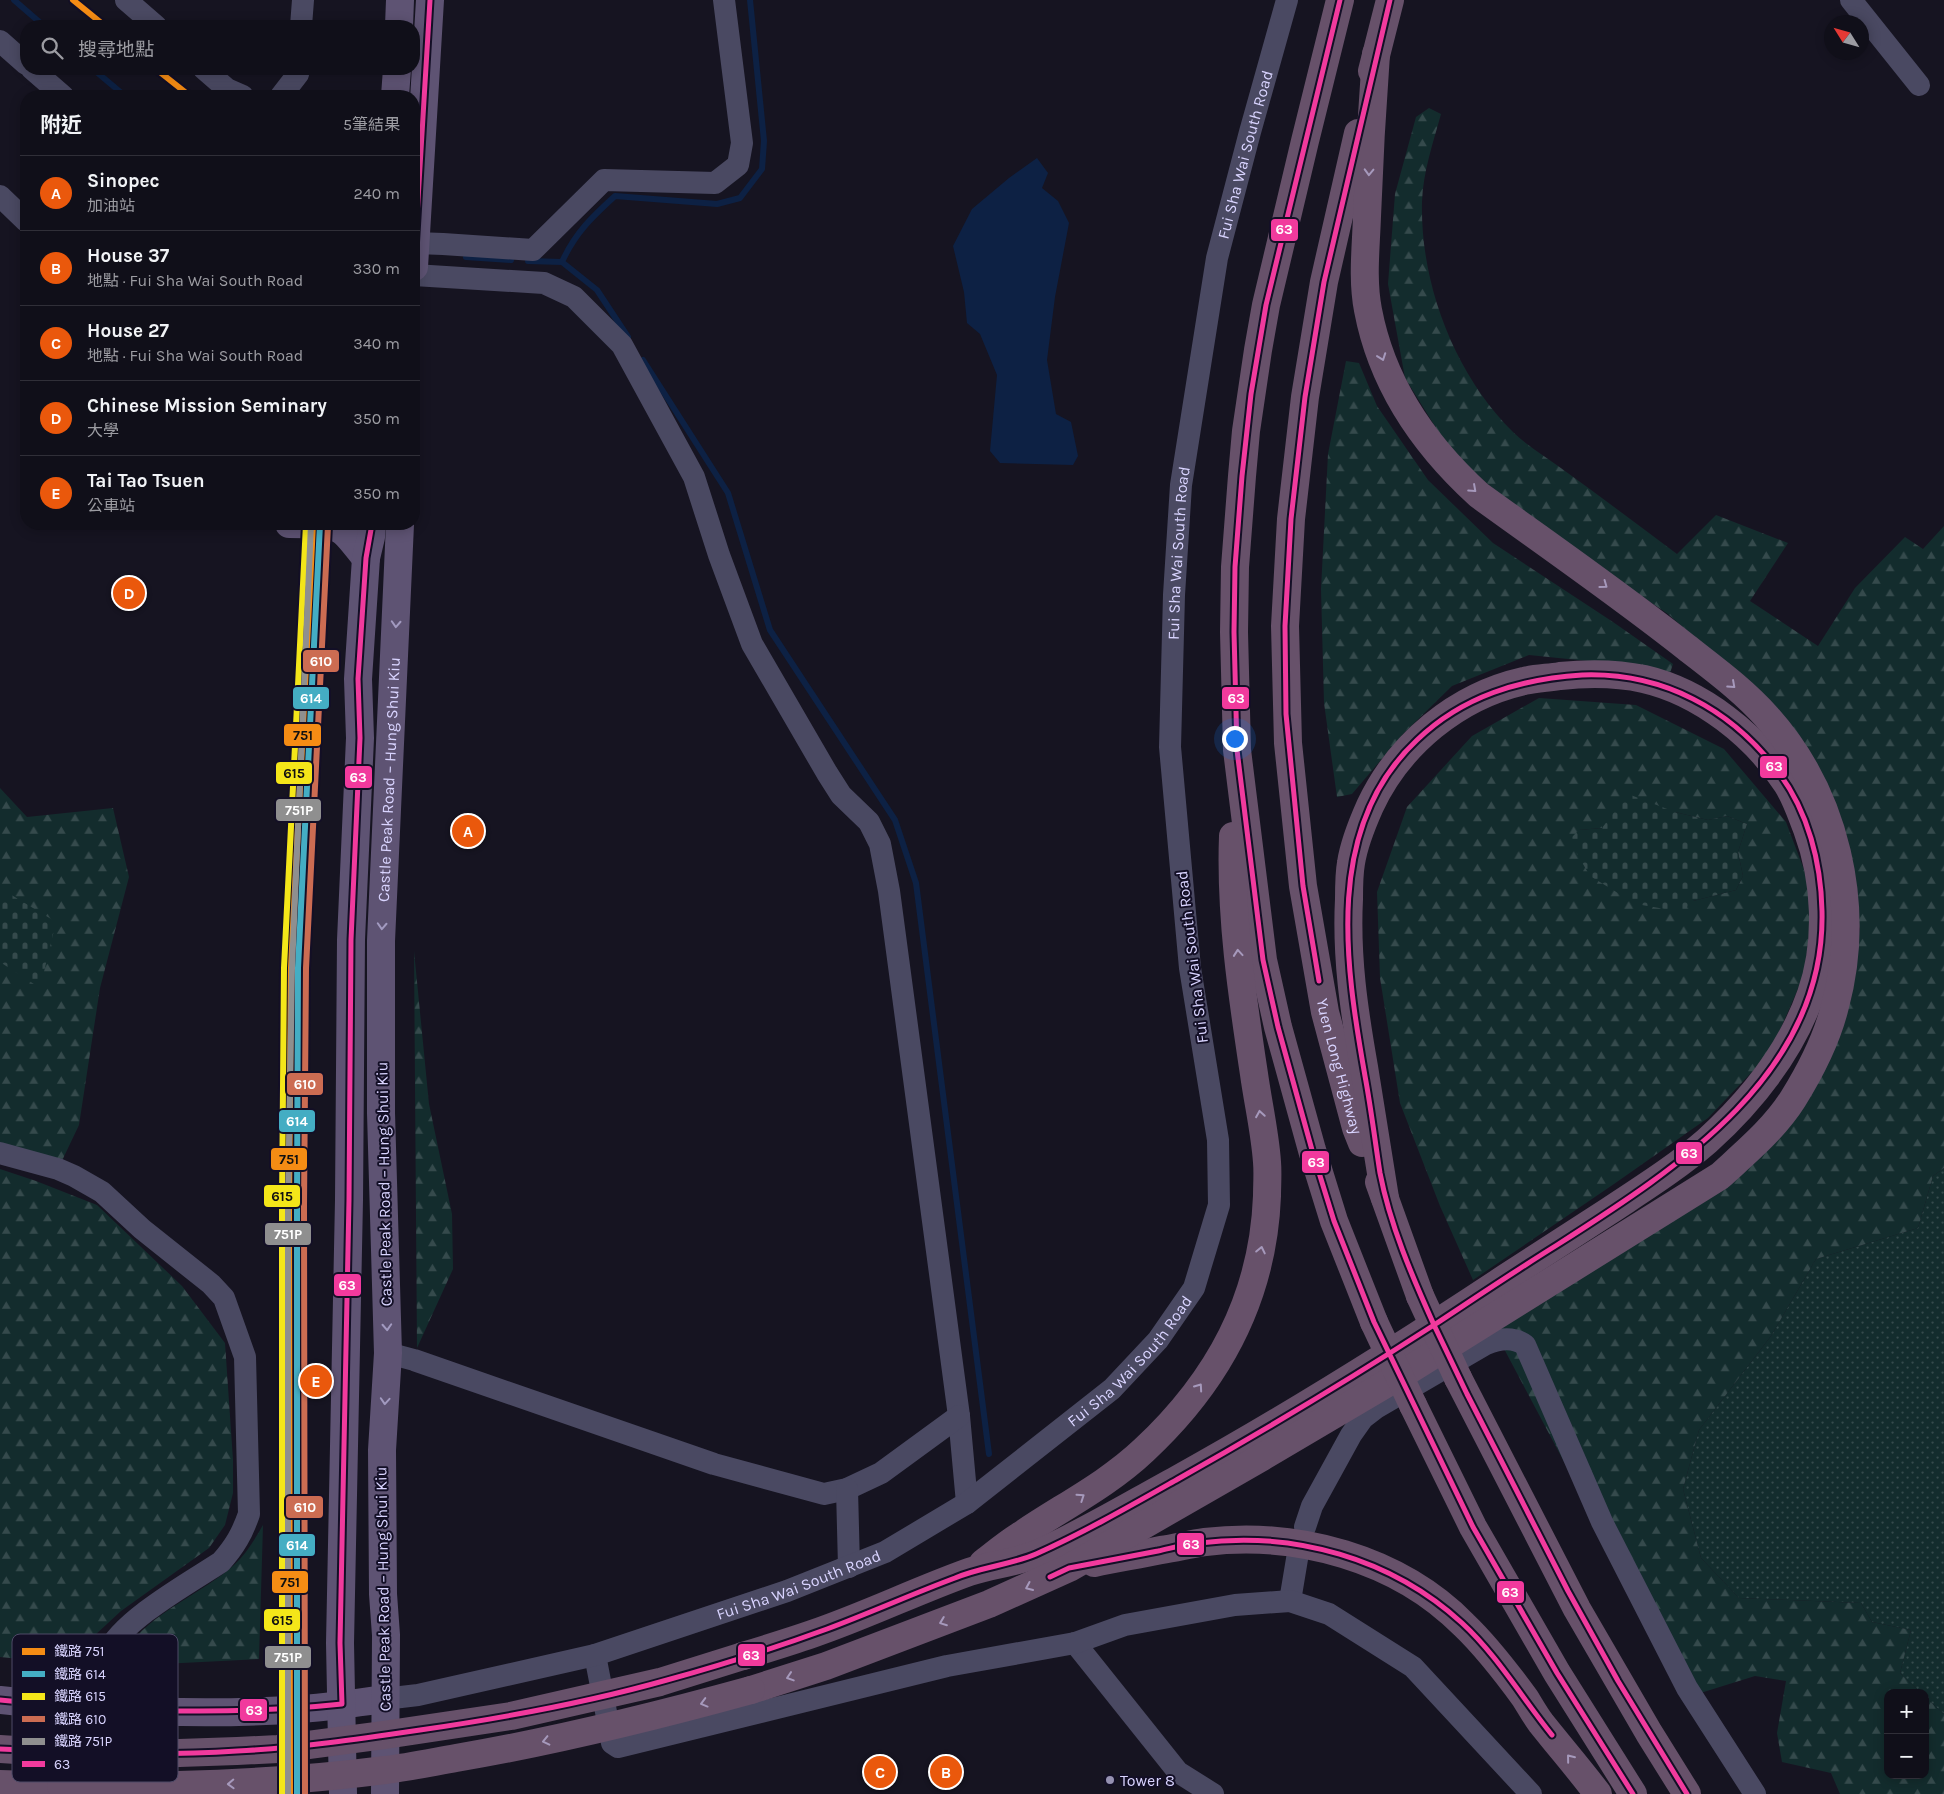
<!DOCTYPE html>
<html lang="zh-TW">
<head>
<meta charset="utf-8">
<style>
	body { margin:0; font-family:Karla,"Noto Sans TC",sans-serif; background:#191822; color:#f1f3f6 }
	.controls { position:absolute; right:15px; bottom:15px; display:grid; overflow:hidden; border-radius:10px; box-shadow:0 2px 12px #0003 }
	.controls button { width:45px; height:45px; display:grid; place-items:center; padding:0; border:0; border-bottom:1px solid #302f38; background:#100f19; color:#f1f3f6; font:25px sans-serif }
	.compass { position:absolute; left:1824px; top:15px; width:45px; height:45px; border-radius:50%; background:#100f19; box-shadow:0 2px 12px #0003; rotate:307deg }
	.you { position:absolute; left:1234px; top:738px; width:18px; height:18px; margin:-12px; border:4px solid #fff; border-radius:50%; background:#1a73e8; box-shadow:0 0 0 8px #1a73e833 }
	.badge { display:grid; place-items:center; width:32px; height:32px; border-radius:50%; background:#ea580c; color:#fff; font-size:16px; font-weight:700 }
	.pin { position:absolute; translate:-50% -50%; border:2px solid #fff; box-shadow:0 1px 5px #0006 }
	.list { margin:0; padding:0; list-style:none }
	h2 { display:flex; justify-content:space-between; align-items:center; height:65px; margin:0; padding:0 20px; font-size:21px }
	h2 small { font-size:16px; font-weight:400; color:#9c9ca2 }
	.list li { display:grid; grid-template-columns:32px 1fr auto; gap:15px; align-items:center; box-sizing:border-box; height:75px; padding:0 20px; border-top:1px solid #302f38 }
	.list b { display:block; font-size:19px; white-space:nowrap }
	.list p { margin:0; font-size:16px; white-space:nowrap; color:#9c9ca2 }
	.list em { font-size:16px; font-style:normal; color:#9c9ca2 }
	.icon { flex:none; width:28px; height:28px; fill:none; stroke:currentColor; stroke-width:2; stroke-linecap:round; stroke-linejoin:round }
	.map { position:relative; flex:none; width:1944px; height:1794px; overflow:hidden }
	.search { position:absolute; background:#100f19; box-shadow:0 2px 12px #0003; left:20px; top:20px; width:400px; height:55px; display:flex; align-items:center; gap:12px; box-sizing:border-box; padding:0 18px; border-radius:20px; color:#9c9ca2; font-size:19px }
	.panel { position:absolute; background:#100f19; box-shadow:0 2px 12px #0003; left:20px; top:90px; width:400px; height:440px; border-radius:20px }
	.map>svg:first-child { display:block }
</style>
</head>
<body>
<div class="map">
<svg width="1944" height="1794" viewBox="0 0 1944 1794">
	<defs>
		<pattern id="grass-dots" width="8" height="8" patternUnits="userSpaceOnUse" patternTransform="scale(1.25)"><rect width="8" height="8" fill="#132c2d"/><path d="M2 2h.1M6 6h.1" fill="none" stroke="#354a4c" stroke-width="1.8" stroke-linecap="round"/></pattern>
		<pattern id="forest-firs" width="22" height="20" patternUnits="userSpaceOnUse" patternTransform="scale(1.25)"><rect width="22" height="20" fill="#132c2d"/><path d="M5 1l3.5 6h-7zM16 11l3.5 6h-7z" fill="#354a4c"/></pattern>
		<pattern id="cemetery-stones" width="16" height="16" patternUnits="userSpaceOnUse" patternTransform="scale(1.25)"><rect width="16" height="16" fill="#132c2d"/><path d="M2 7V4a2 2 0 0 1 4 0v3zM10 15v-3a2 2 0 0 1 4 0v3z" fill="#354a4c"/></pattern>
	</defs>
	<rect width="100%" height="100%" fill="#161421"/>
	<path fill="url(#grass-dots)" d="M1944 1168V1714L1925 1697V1693H1921L1900 1673 1911 1630 1872 1622 1861 1603 1739 1598 1701 1558 1683 1489 1699 1430 1771 1336 1816 1259 1918 1228 1933 1176Z"/>
	<path fill="url(#forest-firs)" fill-rule="evenodd" d="M1429 108 1441 114C1433 143 1423 172 1422 202 1420 284 1455 375 1513 432 1528 447 1548 458 1565 471 1602 498 1640 526 1677 554L1716 515 1788 543 1750 601 1818 646 1855 588 1905 537 1923 549 1944 526V1168L1933 1176 1918 1228 1816 1259 1771 1336 1699 1430 1683 1489 1701 1558 1739 1598 1861 1603 1872 1622 1911 1630 1900 1673 1921 1693H1888V1775H1925V1697L1944 1714V1794H1840L1831 1773 1782 1762 1777 1733 1786 1681 1755 1676 1694 1695 1622 1571 1493 1328 1661 1226 1833 1050 1860 929 1843 845 1743 680 1668 614 1529 520 1451 452 1405 378 1388 284 1395 194 1416 117Z
		M1346 361 1359 363 1377 406 1428 480 1493 543 1613 622 1673 664 1669 676 1607 663 1529 655 1452 686 1403 734 1352 794 1337 797 1324 703 1321 589 1328 454Z
		M1539 698 1636 705 1724 749 1786 822 1814 896 1804 975 1770 1053 1708 1118 1614 1184 1473 1280 1440 1206 1400 1103 1380 978 1377 892 1407 807 1472 736ZM1675 812 1708 820 1727 816 1747 824 1738 852 1743 876 1736 890 1693 901 1579 830 1602 828Z
		M0 788 27 817 113 808 129 877 100 988 79 1125 59 1167 0 1149Z
		M414 951 429 1104 452 1214 453 1269 417 1348Z
		M0 1169 36 1181 97 1205 182 1286 225 1343 233 1460V1493L225 1525 209 1548 121 1611 94 1636 81 1665 0 1657Z
		M263 1525 259 1659 122 1666C124 1660 125 1653 128 1648 146 1616 206 1591 234 1565 246 1554 255 1539 263 1525Z"/>
	<path fill="url(#cemetery-stones)" d="M1628 794 1675 812 1708 820 1727 816 1747 824 1738 852 1743 876 1736 890 1693 901 1682 912 1636 904 1590 876 1569 840 1579 830 1602 828Z
		M0 888 56 922 40 988 0 962Z"/>
	<path fill="#0d2144" d="M1037 158 1048 173 1042 188 1058 201 1069 223 1055 297 1047 360 1056 414 1071 422 1078 456 1073 465 1000 463 990 451 997 375 980 334 967 323 964 292 953 246 972 209 1009 178Z"/>
	<g fill="none" stroke-linecap="round" stroke-linejoin="round">
		<path stroke="#0d2144" stroke-width="6" d="M14 0 44 26
			M93 69 125 96
			M466 257 511 260
			M528 261 562 262 597 290 628 337
			M562 262C575 233 592 217 615 196L717 204 740 198 762 169 764 141 750 0
			M643 360 728 493 770 630 895 820 916 883 989 1454"/>
		<g stroke="#4a4962" stroke-width="22">
			<path d="M126 0 156 26"/>
			<path d="M1851 0 1919 85"/>
			<path d="M301 26 303 0"/>
			<path d="M0 41 26 64"/>
			<path d="M32 69 63 96"/>
			<path d="M204 69 227 89 243 96"/>
			<path d="M281 96 298 74 299 69"/>
			<path d="M0 196 26 221"/>
			<path d="M416 243 443 244 533 250 604 180 715 183 738 165 742 143 724 0"/>
			<path d="M414 275 544 283 574 297 622 345 694 477 719 555 752 644 827 773 841 795 869 822 880 844 889 891 959 1416 967 1503"/>
			<path d="M0 1153 58 1169 74 1176 102 1192 142 1229 211 1284 224 1298 245 1357 249 1514C242 1534 235 1546 221 1562 189 1583 122 1620 107 1653 105 1659 104 1666 102 1672L96 1794"/>
			<path d="M388 1353 414 1360 714 1464 824 1494 847 1489 881 1473 959 1416"/>
			<path d="M847 1489 849 1567"/>
			<path d="M1305 1527 1312 1506 1351 1435 1363 1418 1376 1408 1486 1344C1498 1339 1513 1336 1525 1345L1602 1522 1687 1688 1755 1794"/>
			<path d="M1290 1601 1298 1553"/>
			<path d="M1075 1643 1178 1772 1213 1794"/>
			<path d="M595 1655 612 1743 618 1747 947 1666 1075 1643 1125 1625 1235 1605 1290 1601 1329 1614 1413 1667 1531 1794"/>
			<path id="s1" d="M384 1699 418 1695 595 1655 787 1591 885 1552 967 1503 1112 1389 1158 1340 1194 1288 1219 1205 1218 1140 1190 968 1170 747 1174 595 1181 485 1217 258 1250 132 1287 0"/>
		</g>
		<g stroke="#5e5373" stroke-width="28">
			<path d="M399 26 400 0"/>
			<path d="M395 96 397 69"/>
			<path d="M414 267 430 0"/>
			<path d="M289 524C301 524 327 524 336 528 347 531 358 550 366 558"/>
			<path d="M0 1700C98 1711 203 1716 301 1709 329 1707 357 1703 384 1699"/>
			<path d="M343 1794 340 1643 349 1200 351 940 360 738 358 679 366 558 371 537 372 524"/>
			<path id="s2" d="M385 1794 386 1635 383 1594 382 1450 388 1353 381 1113V941L400 524"/>
		</g>
		<g stroke="#67516a" stroke-width="28">
			<path d="M1340 0 1305 141 1266 305 1258 350 1246 431 1242 476 1235 567 1234 632 1237 750 1263 960 1278 1027 1312 1150 1334 1221 1374 1322"/>
			<path d="M1372 71 1390 0"/>
			<path id="s3" d="M1358 133 1324 282 1305 397 1291 519 1285 626 1288 743 1303 886 1325 1012 1356 1128 1362 1143"/>
			<path d="M1379 1182 1420 1296"/>
			<path d="M1458 1378 1577 1609 1649 1733 1687 1794"/>
			<path d="M1413 1405 1473 1527 1557 1673 1633 1794"/>
			<path d="M983 1563C996 1553 1008 1543 1021 1535 1062 1507 1107 1485 1144 1450 1218 1381 1263 1299 1267 1196 1267 1185 1268 1173 1267 1162 1265 1133 1258 1103 1254 1074 1242 995 1230 915 1233 836"/>
			<path d="M1094 1563C1116 1558 1138 1555 1161 1550 1176 1548 1190 1544 1205 1542 1297 1531 1398 1558 1464 1625 1487 1647 1506 1672 1525 1698 1530 1706 1535 1715 1541 1723 1560 1747 1580 1770 1598 1794"/>
			<path d="M743 1656C766 1649 789 1642 812 1634 865 1616 916 1591 969 1572 992 1564 1017 1563 1039 1553 1086 1532 1132 1504 1178 1479 1290 1417 1400 1348 1507 1277 1541 1255 1575 1233 1609 1211 1642 1189 1676 1168 1707 1141 1751 1101 1791 1051 1811 994 1829 942 1826 880 1807 829 1801 814 1796 798 1787 784 1756 736 1701 692 1644 679 1616 673 1589 673 1560 676 1548 678 1536 678 1524 681 1457 696 1399 744 1370 806 1362 824 1354 843 1351 863 1349 874 1349 887 1349 899 1346 957 1354 1010 1364 1067 1371 1111 1378 1154 1385 1198"/>
			<path d="M751 1690 826 1666 989 1604 1069 1568 1262 1457 1401 1375 1720 1176C1746 1152 1774 1129 1793 1099 1811 1070 1827 1039 1835 1006 1862 906 1836 794 1767 717 1743 690 1714 669 1686 647 1619 594 1548 545 1479 495 1424 445 1382 384 1368 310 1362 279 1366 247 1367 216 1369 162 1372 108 1376 54"/>
			<path d="M0 1749 62 1753"/>
			<path d="M0 1784 61 1786"/>
		</g>
		<path stroke="#67516a" stroke-width="28" d="M1420 1296 1458 1378
			M1374 1322 1413 1405
			M62 1753 150 1754 237 1751 278 1749 384 1735 511 1716 660 1682 743 1656
			M61 1786C169 1787 277 1784 385 1770 409 1767 433 1762 456 1758 556 1741 653 1717 751 1690"/>
		<g stroke="#130f26" stroke-width="9">
			<path id="bus-1" d="M1340 0 1266 305 1251 394 1242 476 1235 567 1234 632 1237 750 1263 960 1278 1027 1312 1150 1334 1221 1374 1322 1473 1527 1557 1673 1633 1794
				M414 267 430 0
				M1582 675C1662 672 1732 709 1779 773 1808 812 1821 862 1822 911 1826 1073 1678 1168 1557 1245 1515 1271 1475 1298 1434 1325 1412 1276 1390 1225 1380 1173 1375 1141 1371 1108 1365 1076 1345 963 1324 827 1417 740 1463 696 1520 679 1582 675Z
				M1319 981 1303 886 1286 714 1285 626 1291 519 1305 397 1324 282 1390 0
				M1434 1325 1467 1394 1568 1591 1618 1681 1687 1794
				M1050 1577 1069 1568C1099 1562 1128 1557 1158 1551 1172 1548 1185 1544 1199 1543 1294 1531 1391 1558 1462 1623 1497 1655 1522 1698 1552 1735
				M0 1700C114 1712 227 1716 342 1704L340 1643 349 1200 351 940 360 738 358 679 366 558 372 524
				M0 1749C79 1753 158 1756 237 1751 298 1748 359 1739 420 1730 503 1718 586 1703 667 1680 721 1665 775 1648 827 1629 870 1613 912 1594 955 1578 981 1567 1010 1565 1036 1554 1085 1532 1132 1505 1178 1479 1265 1430 1350 1379 1434 1325"/>
		</g>
		<use href="#bus-1" stroke="#f13a9d" stroke-width="5"/>
		<g stroke="#130f26" stroke-width="10">
			<path id="rail-1" d="M73 0 105 26
				M156 69 190 96
				M290 1794 289 1205 291 968 313 524"/>
		</g>
		<g stroke="#130f26" stroke-width="10">
			<path id="rail-2" d="M297 1794V1205L298 968 320 524"/>
		</g>
		<g stroke="#130f26" stroke-width="10">
			<path id="rail-3" d="M282 1794V1205L284 968 306 524"/>
		</g>
		<g stroke="#130f26" stroke-width="10">
			<path id="rail-4" d="M305 1794 304 1205 306 968 328 525"/>
		</g>
		<g stroke="#130f26" stroke-width="10">
			<path id="rail-5" d="M288 1794V1205L292 968 311 524"/>
		</g>
		<use href="#rail-1" stroke="#f58c14" stroke-width="6"/>
		<use href="#rail-2" stroke="#44adc3" stroke-width="6"/>
		<use href="#rail-3" stroke="#f4e619" stroke-width="6"/>
		<use href="#rail-4" stroke="#cc6c52" stroke-width="6"/>
		<use href="#rail-5" stroke="#8f8f8f" stroke-width="6"/>
	</g>
	<defs><path id="oneway-chevron" d="M-2-3.5L2.5 0L-2 3.5" fill="none" stroke-width="1.6" stroke-linecap="round" stroke-linejoin="round" transform="scale(1.25)"/></defs>
	<g stroke="#a699bc">
		<use href="#oneway-chevron" transform="translate(1369 172) rotate(92)"/>
		<use href="#oneway-chevron" transform="translate(1382 357) rotate(70)"/>
		<use href="#oneway-chevron" transform="translate(1473 489) rotate(42)"/>
		<use href="#oneway-chevron" transform="translate(1604 585) rotate(36)"/>
		<use href="#oneway-chevron" transform="translate(1732 685) rotate(42)"/>
		<use href="#oneway-chevron" transform="translate(1238 953) rotate(-95)"/>
		<use href="#oneway-chevron" transform="translate(1260 1114) rotate(-99)"/>
		<use href="#oneway-chevron" transform="translate(1261 1250) rotate(-78)"/>
		<use href="#oneway-chevron" transform="translate(1199 1387) rotate(-55)"/>
		<use href="#oneway-chevron" transform="translate(1081 1497) rotate(-34)"/>
		<use href="#oneway-chevron" transform="translate(1029 1587) rotate(156)"/>
		<use href="#oneway-chevron" transform="translate(943 1622) rotate(159)"/>
		<use href="#oneway-chevron" transform="translate(790 1677) rotate(162)"/>
		<use href="#oneway-chevron" transform="translate(704 1703) rotate(165)"/>
		<use href="#oneway-chevron" transform="translate(546 1741) rotate(167)"/>
		<use href="#oneway-chevron" transform="translate(1570 1758) rotate(-129)"/>
		<use href="#oneway-chevron" transform="translate(231 1784) rotate(178)"/>
	</g>
	<g stroke="#a29ac0">
		<use href="#oneway-chevron" transform="translate(396 624) rotate(93)"/>
		<use href="#oneway-chevron" transform="translate(382 926) rotate(93)"/>
		<use href="#oneway-chevron" transform="translate(387 1327) rotate(87)"/>
		<use href="#oneway-chevron" transform="translate(385 1401) rotate(94)"/>
	</g>
	<circle fill="#9591b1" stroke="#130f26" stroke-width="2" cx="1110" cy="1780" r="5"/>
	<g text-anchor="middle" dominant-baseline="central" stroke-width="4" stroke-linejoin="round" paint-order="stroke">
		<g font-size="16" fill="#d9d4ff" stroke="#130f26">
			<text stroke="none"><textPath href="#s1" startOffset="2081">Fui Sha Wai South Road</textPath></text>
			<text stroke="none"><textPath href="#s1" startOffset="1676">Fui Sha Wai South Road</textPath></text>
			<text stroke="none"><textPath href="#s2" startOffset="1015">Castle Peak Road – Hung Shui Kiu</textPath></text>
			<text transform="translate(1192 957) rotate(-97)">Fui Sha Wai South Road</text>
			<text stroke="none"><textPath href="#s3" startOffset="944">Yuen Long Highway</textPath></text>
			<text transform="translate(384 1184) rotate(-91)">Castle Peak Road – Hung Shui Kiu</text>
			<text stroke="none"><textPath href="#s1" startOffset="836">Fui Sha Wai South Road</textPath></text>
			<text stroke="none"><textPath href="#s1" startOffset="431">Fui Sha Wai South Road</textPath></text>
			<text transform="translate(383 1589) rotate(-91)">Castle Peak Road – Hung Shui Kiu</text>
		</g>
		<g font-size="16" fill="#d9d4ff" stroke="#130f26" text-anchor="start">
			<text x="1120" y="1780">Tower 8</text>
		</g>
	</g>
	<rect x="12" y="1634" width="166" height="148" rx="8" fill="#130f26" stroke="#4e4a67" stroke-width="1"/>
	<rect x="22" y="1648" width="23" height="7" fill="#f58c14"/>
	<rect x="22" y="1671" width="23" height="6" fill="#44adc3"/>
	<rect x="22" y="1693" width="23" height="7" fill="#f4e619"/>
	<rect x="22" y="1716" width="23" height="6" fill="#cc6c52"/>
	<rect x="22" y="1738" width="23" height="7" fill="#8f8f8f"/>
	<rect x="22" y="1761" width="23" height="6" fill="#f13a9d"/>
	<g font-size="14" fill="#d9d4ff">
		<text x="54" y="1656">鐵路 751</text>
		<text x="54" y="1679">鐵路 614</text>
		<text x="54" y="1701">鐵路 615</text>
		<text x="54" y="1724">鐵路 610</text>
		<text x="54" y="1746">鐵路 751P</text>
		<text x="54" y="1769">63</text>
	</g>
	<g stroke="#130f26" stroke-width="2">
		<rect x="1270" y="218" width="29" height="24" rx="5" fill="#f13a9d"/>
		<rect x="302" y="649" width="38" height="24" rx="5" fill="#cc6c52"/>
		<rect x="292" y="686" width="38" height="24" rx="5" fill="#44adc3"/>
		<rect x="1221" y="686" width="29" height="24" rx="5" fill="#f13a9d"/>
		<rect x="283" y="723" width="39" height="24" rx="5" fill="#f58c14"/>
		<rect x="1759" y="755" width="29" height="24" rx="5" fill="#f13a9d"/>
		<rect x="275" y="761" width="38" height="24" rx="5" fill="#f4e619"/>
		<rect x="344" y="765" width="29" height="24" rx="5" fill="#f13a9d"/>
		<rect x="275" y="798" width="47" height="24" rx="5" fill="#8f8f8f"/>
		<rect x="286" y="1072" width="38" height="24" rx="5" fill="#cc6c52"/>
		<rect x="278" y="1109" width="38" height="24" rx="5" fill="#44adc3"/>
		<rect x="1675" y="1141" width="28" height="24" rx="5" fill="#f13a9d"/>
		<rect x="270" y="1147" width="38" height="24" rx="5" fill="#f58c14"/>
		<rect x="1301" y="1150" width="29" height="24" rx="5" fill="#f13a9d"/>
		<rect x="263" y="1184" width="38" height="24" rx="5" fill="#f4e619"/>
		<rect x="264" y="1222" width="48" height="24" rx="5" fill="#8f8f8f"/>
		<rect x="333" y="1273" width="29" height="24" rx="5" fill="#f13a9d"/>
		<rect x="285" y="1495" width="39" height="24" rx="5" fill="#cc6c52"/>
		<rect x="1176" y="1532" width="29" height="24" rx="5" fill="#f13a9d"/>
		<rect x="278" y="1533" width="38" height="24" rx="5" fill="#44adc3"/>
		<rect x="271" y="1570" width="38" height="24" rx="5" fill="#f58c14"/>
		<rect x="1496" y="1580" width="29" height="24" rx="5" fill="#f13a9d"/>
		<rect x="263" y="1608" width="38" height="24" rx="5" fill="#f4e619"/>
		<rect x="737" y="1643" width="29" height="24" rx="5" fill="#f13a9d"/>
		<rect x="264" y="1645" width="48" height="24" rx="5" fill="#8f8f8f"/>
		<rect x="239" y="1698" width="29" height="24" rx="5" fill="#f13a9d"/>
	</g>
	<g font-size="14" text-anchor="middle" font-weight="bold" fill="#fff">
		<text x="1284" y="234">63</text>
		<text x="321" y="666">610</text>
		<text x="311" y="703">614</text>
		<text x="1236" y="703">63</text>
		<text x="1774" y="771">63</text>
		<text x="358" y="782">63</text>
		<text x="299" y="815">751P</text>
		<text x="305" y="1089">610</text>
		<text x="297" y="1126">614</text>
		<text x="1689" y="1158">63</text>
		<text x="1316" y="1167">63</text>
		<text x="288" y="1239">751P</text>
		<text x="347" y="1290">63</text>
		<text x="305" y="1512">610</text>
		<text x="1191" y="1549">63</text>
		<text x="297" y="1550">614</text>
		<text x="1510" y="1597">63</text>
		<text x="751" y="1660">63</text>
		<text x="288" y="1662">751P</text>
		<text x="254" y="1715">63</text>
	</g>
	<g font-size="14" text-anchor="middle" font-weight="bold" fill="#111">
		<text x="303" y="740">751</text>
		<text x="294" y="778">615</text>
		<text x="289" y="1164">751</text>
		<text x="282" y="1201">615</text>
		<text x="290" y="1587">751</text>
		<text x="282" y="1625">615</text>
	</g>
</svg>
<div class="controls">
<button>+</button>
<button>−</button>
</div>
<svg class="compass" viewBox="-18 -18 36 36"><path d="M0-13l5 13h-10z" fill="#e53935"/><path d="M0 13l5-13h-10z" fill="#9c9ca2"/></svg>
<div class="you"></div>
<div class="pin badge" style="left:468px;top:831px">A</div>
<div class="pin badge" style="left:946px;top:1772px">B</div>
<div class="pin badge" style="left:880px;top:1772px">C</div>
<div class="pin badge" style="left:129px;top:593px">D</div>
<div class="pin badge" style="left:316px;top:1381px">E</div>
<div class="search"><svg class="icon" aria-label="search" viewBox="0 0 24 24"><circle cx="10" cy="10" r="6"/><path d="M15 15l6 6"/></svg>搜尋地點</div>
<section class="panel">
<h2>附近<small>5筆結果</small></h2>
<ul class="list">
<li><span class="badge">A</span><div><b>Sinopec</b><p>加油站</p></div><em>240 m</em></li>
<li><span class="badge">B</span><div><b>House 37</b><p>地點 · Fui Sha Wai South Road</p></div><em>330 m</em></li>
<li><span class="badge">C</span><div><b>House 27</b><p>地點 · Fui Sha Wai South Road</p></div><em>340 m</em></li>
<li><span class="badge">D</span><div><b>Chinese Mission Seminary</b><p>大學</p></div><em>350 m</em></li>
<li><span class="badge">E</span><div><b>Tai Tao Tsuen</b><p>公車站</p></div><em>350 m</em></li>
</ul>
</section>
</div>
</body>
</html>
